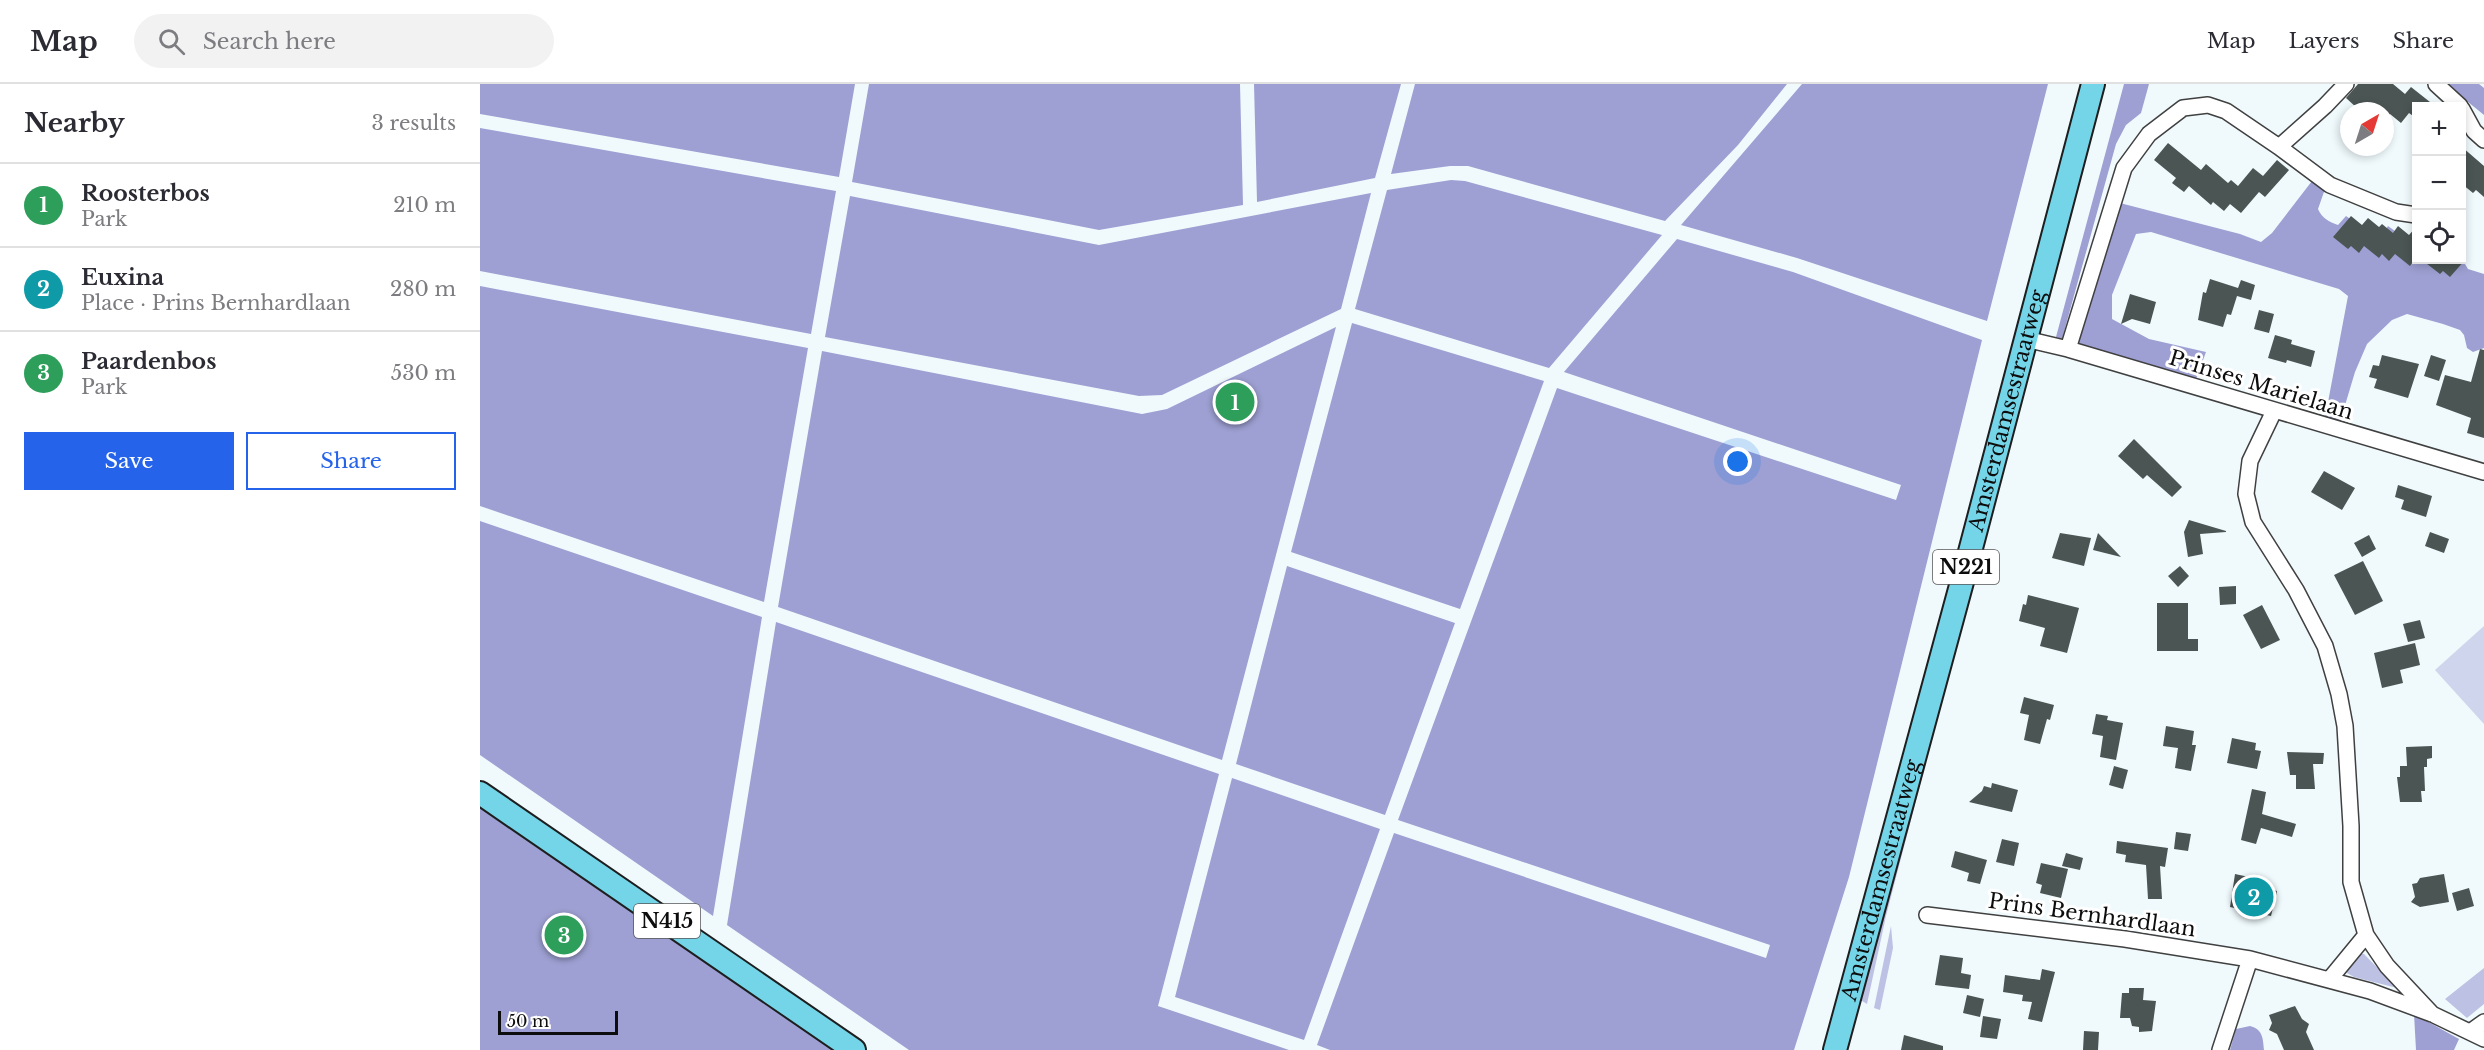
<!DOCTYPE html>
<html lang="en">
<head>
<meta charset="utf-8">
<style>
	body { margin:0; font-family:"Libre Baskerville",serif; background:#f2f2f3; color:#2b2b33 }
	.controls { position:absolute; right:18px; top:18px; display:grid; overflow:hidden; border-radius:0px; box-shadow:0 3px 9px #0003 }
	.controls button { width:54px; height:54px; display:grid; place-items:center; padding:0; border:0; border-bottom:2px solid #e1e1e2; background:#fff; color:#2b2b33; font:30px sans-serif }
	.compass { position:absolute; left:1860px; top:18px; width:54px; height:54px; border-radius:50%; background:#fff; box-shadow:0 3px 9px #0003; rotate:39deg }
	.scale { position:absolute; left:18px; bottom:15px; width:120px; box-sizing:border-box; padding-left:6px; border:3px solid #0d0d0d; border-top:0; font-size:16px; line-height:21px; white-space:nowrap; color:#0d0d0d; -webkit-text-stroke:4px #fff; paint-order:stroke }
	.you { position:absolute; left:1258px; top:378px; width:21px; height:21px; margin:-15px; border:4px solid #fff; border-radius:50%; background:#1a73e8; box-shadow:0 0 0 9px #1a73e833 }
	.badge { display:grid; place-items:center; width:39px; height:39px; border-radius:50%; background:#2563eb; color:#fff; font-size:20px; font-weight:700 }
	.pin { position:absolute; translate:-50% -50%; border:3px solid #fff; box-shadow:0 2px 6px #0006 }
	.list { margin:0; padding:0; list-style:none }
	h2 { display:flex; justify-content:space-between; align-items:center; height:78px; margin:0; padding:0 24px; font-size:26px }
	h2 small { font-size:20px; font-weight:400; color:#7c7c81 }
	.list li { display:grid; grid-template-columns:39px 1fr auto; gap:18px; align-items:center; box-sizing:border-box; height:84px; padding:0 24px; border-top:2px solid #e1e1e2 }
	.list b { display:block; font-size:22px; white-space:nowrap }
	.list p { margin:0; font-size:20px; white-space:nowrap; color:#7c7c81 }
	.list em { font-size:20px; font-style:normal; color:#7c7c81 }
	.actions { display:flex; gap:12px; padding:18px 24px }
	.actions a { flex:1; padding:14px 0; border:2px solid #2563eb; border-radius:0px; text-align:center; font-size:21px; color:#2563eb }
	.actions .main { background:#2563eb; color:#fff }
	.icon { flex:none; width:33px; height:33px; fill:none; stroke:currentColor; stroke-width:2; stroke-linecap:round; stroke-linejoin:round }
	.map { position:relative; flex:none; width:2004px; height:966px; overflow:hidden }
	header { display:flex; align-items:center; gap:36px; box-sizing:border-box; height:84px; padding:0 30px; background:#fff; border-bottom:2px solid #e1e1e2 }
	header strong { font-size:28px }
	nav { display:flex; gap:33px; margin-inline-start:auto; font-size:21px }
	.search { width:420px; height:54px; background:#f2f2f3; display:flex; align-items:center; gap:15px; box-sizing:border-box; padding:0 21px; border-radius:33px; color:#7c7c81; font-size:22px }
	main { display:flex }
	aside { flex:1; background:#fff }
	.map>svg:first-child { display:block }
</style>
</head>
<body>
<header>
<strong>Map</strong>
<div class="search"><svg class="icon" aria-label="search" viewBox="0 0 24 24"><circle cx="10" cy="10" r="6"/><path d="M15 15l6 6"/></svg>Search here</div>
<nav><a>Map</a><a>Layers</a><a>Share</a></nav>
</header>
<main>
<aside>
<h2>Nearby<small>3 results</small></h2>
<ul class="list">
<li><span class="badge" style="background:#2e9e5b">1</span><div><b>Roosterbos</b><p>Park</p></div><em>210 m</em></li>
<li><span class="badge" style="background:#0f9aa8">2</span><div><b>Euxina</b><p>Place · Prins Bernhardlaan</p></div><em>280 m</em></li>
<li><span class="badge" style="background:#2e9e5b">3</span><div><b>Paardenbos</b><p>Park</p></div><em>530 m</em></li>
</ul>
<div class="actions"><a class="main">Save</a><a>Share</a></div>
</aside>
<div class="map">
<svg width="2004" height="966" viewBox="0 0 2004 966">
	<rect width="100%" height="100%" fill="#f0fafd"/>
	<path fill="#bdc1e4" d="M1442 681 1445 682 1406 832 1387 920 1379 915Z
		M1411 842 1413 864 1400 926 1394 924Z
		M1880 870H1884L1917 904 1874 893 1867 889 1868 884Z
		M2004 884V920L1987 934 1965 915Z"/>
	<path fill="#9ea0d3" d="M0 0H375L359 93 0 30Z
		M389 0H760L763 121 619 146 372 98Z
		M774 0H921L895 94 777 118Z
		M935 0H1307L1258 61 1185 137 988 82H970L911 90Z
		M1322 0H1568L1507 237 1317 174 1201 141Z
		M1644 0H1669L1661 29 1646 41 1636 60 1582 255 1576 253Z
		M1966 0H1999L2004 4V31Z
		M0 44 356 107 331 250 0 187Z
		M971 96 985 97 1182 151 1069 284 875 225 907 106Z
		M1832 97 1845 105 1838 125C1842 134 1849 138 1858 141L1866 132 1883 144 1903 150 1908 142 1933 160 1936 155V176L1982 175 1988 185 2004 190V264L1993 268 1987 264 1984 251 1980 246 1963 240 1927 230 1912 236 1887 260 1875 288 1860 338 1845 334 1868 212 1859 205 1671 148 1656 150 1632 211V235L1669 255 1726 268 1716 295 1597 259 1636 118 1760 150 1781 158 1792 149Z
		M891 109 861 225 682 311 659 312 345 253 370 112 619 161Z
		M1197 155 1313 188 1502 256 1369 793 1314 966H850L837 961 914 749 1286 874 1290 861 918 736 1077 304 1416 416 1421 401 1084 288Z
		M0 202 328 264 284 518 0 422Z
		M872 239 1064 297 980 525 811 468Z
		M856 243 742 676 298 523 342 267 662 330 687 325Z
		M0 437 282 533 233 832 0 671Z
		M807 482 975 539 905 731 756 680Z
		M296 538 739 690 678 922 809 966H429L247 841Z
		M752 694 900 745 824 956 695 913Z
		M0 715 360 966H0Z
		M1934 930 1979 955 1974 966H1936Z
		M1770 942C1783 945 1783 955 1784 966H1750L1756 945Z"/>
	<path fill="#ced5ec" d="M2004 542V640L1955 586Z"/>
	<path fill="#4b5553" d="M1878 0H1913L1925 10 1931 3 1955 22H1936V34L1929 29 1921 39 1910 30 1907 33 1905 27H1888L1880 21 1877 24 1866 14Z
		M1688 59 1721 86 1726 80 1748 99 1751 96 1758 102 1773 84 1783 92 1797 76 1809 86 1785 113 1779 108 1761 129 1750 120 1744 127 1733 118 1731 121 1709 102 1704 108 1692 99 1696 94 1674 76Z
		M1982 63 2004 82V113L1996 106 1993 109 1982 100Z
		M1871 132 1882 141 1888 134 1899 143 1902 140 1913 149 1918 142 1929 151 1936 143V173L1930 182 1915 170 1909 177 1902 170 1899 174 1884 162 1879 169 1871 162 1868 165 1853 153Z
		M1942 176H1985L1970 193 1963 187 1960 190Z
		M1730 195 1758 204 1761 196 1775 201 1771 216 1757 212 1751 231 1747 230 1743 243 1718 236 1723 208 1726 209Z
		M1650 210 1676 218 1670 240 1652 235 1641 240Z
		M1779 226 1794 230 1789 249 1774 245Z
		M1795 251 1812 256 1811 260 1835 267 1831 283 1807 276 1806 279 1788 274Z
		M2000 265 2004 266V354L1987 349 1991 334 1956 321 1965 291 1991 298Z
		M1902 271 1939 280 1928 314 1894 304 1897 295 1889 293 1893 281 1899 282Z
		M1951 271 1966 276 1959 297 1944 292Z
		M1654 355 1702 403 1692 413 1667 391 1663 395 1638 372Z
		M1844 387 1875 404 1862 426 1831 408Z
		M1918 401 1952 412 1946 433 1921 425 1924 416 1915 413Z
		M1709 436 1746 447V448L1720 450 1723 470 1708 473 1704 448Z
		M1950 448 1969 455 1964 469 1945 462Z
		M1580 449 1611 454 1604 482 1572 474Z
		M1618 449 1641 473 1613 466Z
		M1889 451 1896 465 1882 473 1874 459Z
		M1883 477 1903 517 1875 531 1854 491Z
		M1700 482 1709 492 1698 503 1688 492Z
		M1756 502V520L1740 521 1739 503Z
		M1548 511 1599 524 1587 569 1560 562 1565 544 1539 537 1543 520 1546 521Z
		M1677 519H1708V555H1718V567H1677Z
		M1782 521 1800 556 1781 565 1763 531Z
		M1940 536 1945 554 1928 558 1923 540Z
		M1935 559 1940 581 1920 586 1923 599 1902 604 1894 569Z
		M1544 613 1574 621 1570 636 1567 635 1560 660 1544 656 1549 631 1540 629Z
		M1616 630 1628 632 1627 636 1643 639 1636 676 1620 673 1623 652 1612 650Z
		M1686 642 1714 647 1712 661H1716L1711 687 1695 684 1698 664 1683 662Z
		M1752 654 1776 659 1775 666 1781 667 1777 685 1747 679Z
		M1952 662V674L1947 675V683H1944L1945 707H1941L1942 718H1920L1917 693H1920V682H1927L1926 663Z
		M1807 668 1844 669 1843 680H1833L1835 705H1816V691H1810Z
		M1634 682 1648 686 1643 705 1629 701Z
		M1512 699 1538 706 1532 728 1489 718 1502 707 1504 702 1511 704Z
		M1772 705 1786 708 1782 730 1816 740 1812 753 1781 744 1776 760 1761 756Z
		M1696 748 1711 750 1708 767 1694 765Z
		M1522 755 1539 759 1534 782 1516 778Z
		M1637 757 1688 764 1685 783 1680 782 1682 815H1668L1666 781 1645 778 1646 771 1636 769Z
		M1475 767 1507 776 1500 800 1487 797 1489 789 1471 783Z
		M1586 769 1603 774 1600 786 1582 782Z
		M1561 779 1588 785 1581 814 1560 809 1562 801 1556 799Z
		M1755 790 1769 793 1767 799 1797 807 1791 832 1750 823Z
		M1964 790 1969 818 1940 823 1931 818 1935 813 1932 800 1937 799 1940 794Z
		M1989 804 1994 822 1977 827 1972 809Z
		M1460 871 1483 874 1481 889 1491 891 1489 905 1455 901Z
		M1562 885 1575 888 1562 938 1548 935 1552 918 1542 917 1543 911 1523 908 1525 891 1560 896Z
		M1649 904H1664L1663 916 1676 917 1672 947 1659 948V943L1652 942 1650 934H1640L1642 909H1649Z
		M1487 911 1504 915 1500 933 1483 929Z
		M1815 922 1822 935 1829 940 1826 948 1834 966H1804L1797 950 1789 946 1792 939 1789 931Z
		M1503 932 1521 935 1517 955 1500 953Z
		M1604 947 1619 948 1618 966H1603Z
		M1424 951 1463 962V966H1421Z"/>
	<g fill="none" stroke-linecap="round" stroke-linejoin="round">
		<g stroke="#404040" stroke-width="18">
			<path id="street" d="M1866 0 1845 22 1799 63 1850 101 1916 128 1936 131
				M1956 0 1980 22
				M1982 25 1994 47 2004 56
				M1546 255 1588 265 2004 388
				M1588 265 1644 84 1669 50 1703 24 1728 21 1746 27 1799 63
				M1794 327 1770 377 1766 410 1773 438 1816 506 1845 562 1859 610 1865 642 1871 742V798L1886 851 1907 882 1952 930
				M1447 831 1645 855 1770 875
				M1849 896 1886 851
				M1990 948 2004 938
				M1740 966 1770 875 1890 907 1952 930 2004 955"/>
		</g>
		<g stroke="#1e1e1e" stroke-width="26">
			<g id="primary">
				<path d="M0 709 374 966"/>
				<path id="s1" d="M1355 966 1486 483 1613 0"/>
			</g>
		</g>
		<use href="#street" stroke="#fff" stroke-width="15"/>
		<use href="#primary" stroke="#74d5e9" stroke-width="22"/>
	</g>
	<g text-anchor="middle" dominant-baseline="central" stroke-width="6" stroke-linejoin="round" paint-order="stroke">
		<g fill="#fff" stroke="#565656" stroke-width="1.5">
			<rect x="1453" y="466" width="66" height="34" rx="4.5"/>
			<rect x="154" y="820" width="66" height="34" rx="4.5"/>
		</g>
		<g font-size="20" font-weight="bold" fill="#0d0d0d">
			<text x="1486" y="483">N221</text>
			<text x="187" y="837">N415</text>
		</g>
		<g font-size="21" fill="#0d0d0d" stroke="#fff">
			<text transform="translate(1781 301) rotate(17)">Prinses Marielaan</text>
			<text stroke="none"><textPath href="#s1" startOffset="662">Amsterdamsestraatweg</textPath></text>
			<text stroke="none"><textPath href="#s1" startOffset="176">Amsterdamsestraatweg</textPath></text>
			<text transform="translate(1612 831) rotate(8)">Prins Bernhardlaan</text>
		</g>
	</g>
</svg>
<div class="controls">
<button>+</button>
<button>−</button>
<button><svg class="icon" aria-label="locate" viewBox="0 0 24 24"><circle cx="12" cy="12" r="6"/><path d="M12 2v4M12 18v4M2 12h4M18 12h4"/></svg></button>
</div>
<svg class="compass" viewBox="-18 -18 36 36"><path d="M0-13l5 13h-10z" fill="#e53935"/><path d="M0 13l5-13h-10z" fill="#7c7c81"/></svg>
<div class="scale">50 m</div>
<div class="you"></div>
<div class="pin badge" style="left:755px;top:318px;background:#2e9e5b">1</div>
<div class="pin badge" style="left:1774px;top:813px;background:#0f9aa8">2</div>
<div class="pin badge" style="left:84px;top:851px;background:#2e9e5b">3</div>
</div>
</main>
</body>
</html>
